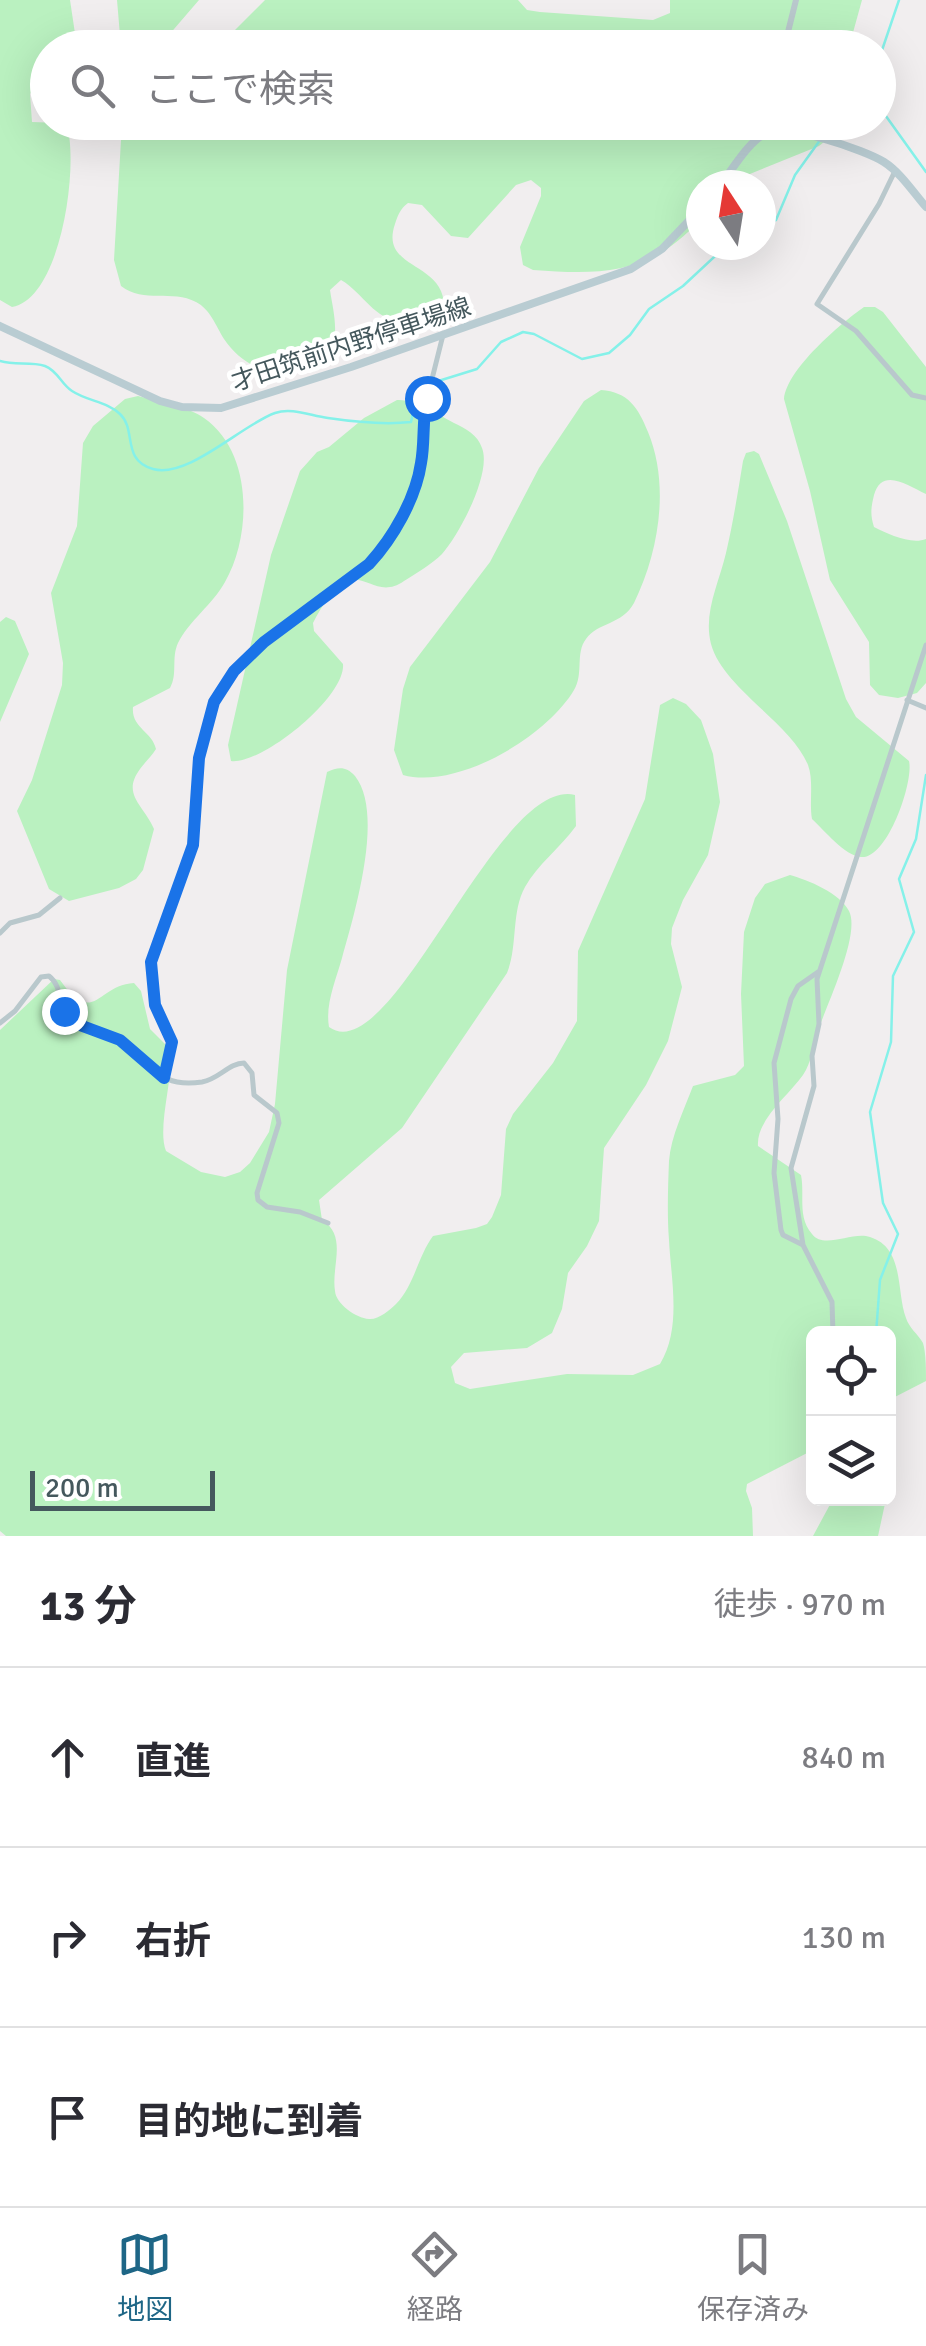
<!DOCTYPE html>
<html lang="ja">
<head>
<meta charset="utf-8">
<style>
	body { margin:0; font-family:Signika,"Noto Sans JP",sans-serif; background:#f7f7f7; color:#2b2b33 }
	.controls { position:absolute; right:30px; bottom:30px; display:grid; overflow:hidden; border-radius:15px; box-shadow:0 10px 40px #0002 }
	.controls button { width:90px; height:90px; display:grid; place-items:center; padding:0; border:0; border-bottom:2px solid #e1e1e2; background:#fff; color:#2b2b33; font:50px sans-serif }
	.compass { position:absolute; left:686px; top:170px; width:90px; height:90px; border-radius:50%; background:#fff; box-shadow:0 10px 40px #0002; rotate:348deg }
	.scale { position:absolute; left:30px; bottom:25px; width:185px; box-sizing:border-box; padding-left:10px; border:5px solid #45585d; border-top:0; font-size:28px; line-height:35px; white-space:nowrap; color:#45585d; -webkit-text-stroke:8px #fff; paint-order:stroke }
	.stop { position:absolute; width:30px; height:30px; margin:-22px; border:8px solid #1a73e8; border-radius:50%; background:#fff }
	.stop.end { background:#1a73e8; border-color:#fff; box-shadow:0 2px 10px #0008 }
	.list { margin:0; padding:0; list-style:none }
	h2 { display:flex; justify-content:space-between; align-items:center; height:130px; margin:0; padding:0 40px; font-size:42px }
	h2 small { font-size:32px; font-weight:400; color:#7c7c81 }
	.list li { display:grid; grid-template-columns:65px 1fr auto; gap:30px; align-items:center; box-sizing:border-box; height:180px; padding:0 40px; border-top:2px solid #e1e1e2 }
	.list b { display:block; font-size:38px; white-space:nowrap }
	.list em { font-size:32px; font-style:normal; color:#7c7c81 }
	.icon { flex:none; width:55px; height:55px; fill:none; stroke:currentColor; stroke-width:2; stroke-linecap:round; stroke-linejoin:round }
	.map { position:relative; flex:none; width:926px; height:1536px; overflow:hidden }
	.search { position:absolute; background:#fff; box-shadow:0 10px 40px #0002; left:30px; right:30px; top:30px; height:110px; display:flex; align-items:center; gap:25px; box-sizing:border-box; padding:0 35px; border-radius:55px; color:#7c7c81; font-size:38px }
	.sheet { height:670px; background:#fff }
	nav { display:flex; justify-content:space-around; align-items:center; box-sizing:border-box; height:140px; border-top:2px solid #e1e1e2; background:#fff; font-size:28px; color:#7c7c81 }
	nav a { display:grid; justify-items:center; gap:5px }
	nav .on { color:#1e6686 }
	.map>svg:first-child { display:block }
</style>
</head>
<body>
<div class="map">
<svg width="926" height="1536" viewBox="0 0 926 1536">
	<rect width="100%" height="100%" fill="#f1eeef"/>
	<path fill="#baf1c0" d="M0 0H70L77 47 48 48 47 83 37 84 30 94 32 122 61 123 67 126C79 166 61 299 12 307L0 300Z
		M117 0H199L168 36 166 48 121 47Z
		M265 0H518L527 10 540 12 653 20 670 13V0H862L849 47 217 48Z
		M122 123H834L829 138 819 146 745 176 732 185H701V219C650 275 603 275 533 270L523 265 520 247 541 196V188L531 180 516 185 468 238 451 236 422 205 408 203C400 209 398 215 395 224 379 270 445 261 444 307 436 314 425 316 415 319 377 329 367 295 341 280L330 290C334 317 345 350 313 366 280 382 244 369 224 339 216 326 210 309 196 302 172 289 144 304 121 286L114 260Z
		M864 307H875L883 312 926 367V494C907 485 882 467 874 495 871 508 870 514 874 527 888 534 911 545 926 539V683L917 693 898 698 879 695 870 685 869 642 830 580 810 491 784 399C787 369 840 324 864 307Z
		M601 390C628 392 638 407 648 432 670 485 659 552 634 603 622 625 598 622 586 639 575 653 584 674 574 690 547 736 458 790 403 775L394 750 403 689 410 667 490 562 539 468 584 401Z
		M138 396C158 401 187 406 204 418 253 452 252 535 225 582 213 604 189 621 178 643 171 658 178 674 170 688L133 707C131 728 152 731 156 749 151 757 145 762 140 769 121 795 144 805 154 829L143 870 136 879 119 888 69 901 49 889 17 811 32 780 62 685 63 663 51 593 77 526 83 443 93 426 125 399Z
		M397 400C416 399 437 414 454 423 465 428 478 435 482 448 492 473 459 535 442 554 432 564 417 573 404 581 367 607 357 540 313 623L314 631 343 664C346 697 262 765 231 761L228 745 271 555 300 471 317 452 329 447 364 418Z
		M754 451 759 454 787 521 846 699 856 717 909 761C914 782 887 860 861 857 845 856 824 830 812 819 809 802 814 781 808 765 791 723 723 688 711 644 703 613 719 583 726 553 733 523 738 492 743 461L746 453Z
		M6 617 15 621 29 654 0 722V622Z
		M673 698 686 704 701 720 713 754 720 802 708 855 683 900 672 928 671 944 682 987 668 1041 646 1085 604 1148 599 1221 587 1246 568 1273 562 1309 552 1333 527 1348 464 1353 451 1367 455 1383 470 1389 567 1374 633 1375 660 1364C682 1328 671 1280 669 1240 667 1214 668 1187 669 1161 671 1136 684 1110 693 1086L735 1075 744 1066 741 994 744 932 755 898 765 884 790 875C808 880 840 893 849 911 861 934 826 1006 818 1031 813 1045 812 1062 803 1075 789 1095 756 1120 758 1146L801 1175C805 1195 797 1217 812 1234 824 1250 852 1231 870 1237 905 1248 896 1292 906 1318 909 1328 918 1334 923 1343 926 1353 926 1370 926 1381L889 1400 888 1334H814L813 1450 747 1484 746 1491 752 1508 753 1536H6L0 1531V1030L54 979 60 980C94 1028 97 985 134 983L141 991 150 1029 171 1050C173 1080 157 1128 166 1151L201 1172 225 1177 240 1172 250 1163 269 1132 275 1104 287 970 327 772C338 767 346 766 355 776 385 814 354 915 342 958 336 980 325 1004 329 1027 392 1072 497 776 575 795L576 826C561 847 537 865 525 887 511 912 518 946 507 973L402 1128 319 1200 322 1220C348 1236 331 1266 335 1291 336 1304 356 1318 369 1319 378 1320 390 1310 396 1304 414 1286 418 1256 433 1236L476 1228 487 1224 492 1217 501 1195 506 1129 513 1114 553 1063 577 1021 578 951 645 799 660 705Z
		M833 1499H886L878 1536H813Z"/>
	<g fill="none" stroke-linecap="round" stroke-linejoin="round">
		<path stroke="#85f1e9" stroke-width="2.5" d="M878 62 899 0
			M878 105 926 172
			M761 225 776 220 795 175 833 122
			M0 361C15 366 30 361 45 366 58 371 61 384 72 391 87 401 108 402 120 414 137 430 121 460 153 469 188 479 243 424 275 413 292 407 311 416 328 418 355 422 384 425 411 422L419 387 477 369 501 342 523 332 534 334 582 359 609 353 630 335 649 309 683 286 727 245
			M876 1334 880 1280 898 1234 883 1203 870 1112 891 1042 893 976 914 932 899 879 916 839 926 775"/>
		<path stroke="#b9c8cc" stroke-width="5" d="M895 171 879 204 817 304 856 331 912 395 926 398
			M907 700 926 708
			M0 933 10 923 39 915 60 898
			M0 1023 15 1011 41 977 49 976C62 986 59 1005 69 1017 84 1029 103 1032 120 1041 154 1060 154 1089 202 1082 219 1079 229 1063 244 1063L252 1073 254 1095 277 1113 279 1123 257 1193 258 1200 267 1207 300 1212 328 1223
			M164 1078 172 1042 155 1005 151 962 193 845 199 759 214 701 234 671 265 641 369 564 382 550 396 525 421 469 424 411 443 335
			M803 1245 783 1235 781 1230 774 1173 778 1119 774 1063 791 999 798 986 818 972
			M833 1334 832 1302 803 1245 791 1168 814 1086 812 1056 819 1024 817 979 926 645"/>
		<path stroke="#b9c8cc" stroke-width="6" d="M784 48 796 0
			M763 135 765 122"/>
		<path stroke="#b9ccd2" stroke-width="8" d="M720 185C733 169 748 142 766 133 786 123 865 150 884 162 901 173 913 192 926 207
			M0 326 160 401 182 407 221 408 351 367 631 269 662 249 701 208"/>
	</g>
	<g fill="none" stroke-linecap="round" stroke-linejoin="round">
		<path stroke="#1a73e8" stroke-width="12" d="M64 1011 77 1024 120 1040 164 1078 172 1042 155 1005 151 962 193 845 199 758 214 702 234 671 264 642 369 564C393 538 416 498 421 463 425 442 422 420 427 398"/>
	</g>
	<g text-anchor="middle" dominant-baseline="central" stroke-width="9" stroke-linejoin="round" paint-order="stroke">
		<g font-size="25" fill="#45585d" stroke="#fff">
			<text transform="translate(351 344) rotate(-18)">才田筑前内野停車場線</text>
		</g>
	</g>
</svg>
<div class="controls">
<button><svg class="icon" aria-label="locate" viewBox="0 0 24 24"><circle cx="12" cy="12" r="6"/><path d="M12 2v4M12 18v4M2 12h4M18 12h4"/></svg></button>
<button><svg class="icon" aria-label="layers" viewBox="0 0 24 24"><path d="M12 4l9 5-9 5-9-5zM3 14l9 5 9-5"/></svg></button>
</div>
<svg class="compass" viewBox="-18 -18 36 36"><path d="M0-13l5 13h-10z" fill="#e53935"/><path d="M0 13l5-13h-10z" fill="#7c7c81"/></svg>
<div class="scale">200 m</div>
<div class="stop" style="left:427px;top:398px"></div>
<div class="stop end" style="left:64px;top:1011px"></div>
<div class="search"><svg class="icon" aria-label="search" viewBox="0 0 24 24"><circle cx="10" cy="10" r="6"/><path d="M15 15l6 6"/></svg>ここで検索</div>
</div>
<section class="sheet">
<h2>13 分<small>徒歩 · 970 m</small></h2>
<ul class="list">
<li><svg class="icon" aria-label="ahead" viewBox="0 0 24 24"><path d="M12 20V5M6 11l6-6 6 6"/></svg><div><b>直進</b></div><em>840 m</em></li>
<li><svg class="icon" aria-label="right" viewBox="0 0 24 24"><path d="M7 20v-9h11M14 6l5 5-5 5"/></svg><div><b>右折</b></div><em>130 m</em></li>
<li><svg class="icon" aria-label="arrive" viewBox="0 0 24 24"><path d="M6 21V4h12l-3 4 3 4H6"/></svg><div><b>目的地に到着</b></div></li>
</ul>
</section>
<nav>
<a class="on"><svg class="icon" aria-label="map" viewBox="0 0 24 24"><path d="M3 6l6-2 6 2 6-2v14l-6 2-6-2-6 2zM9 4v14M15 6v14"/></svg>地図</a>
<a><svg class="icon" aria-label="directions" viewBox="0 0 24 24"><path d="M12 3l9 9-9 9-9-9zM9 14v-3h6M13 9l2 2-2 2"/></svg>経路</a>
<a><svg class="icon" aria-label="saved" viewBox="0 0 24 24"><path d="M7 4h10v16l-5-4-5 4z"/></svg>保存済み</a>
</nav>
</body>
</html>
